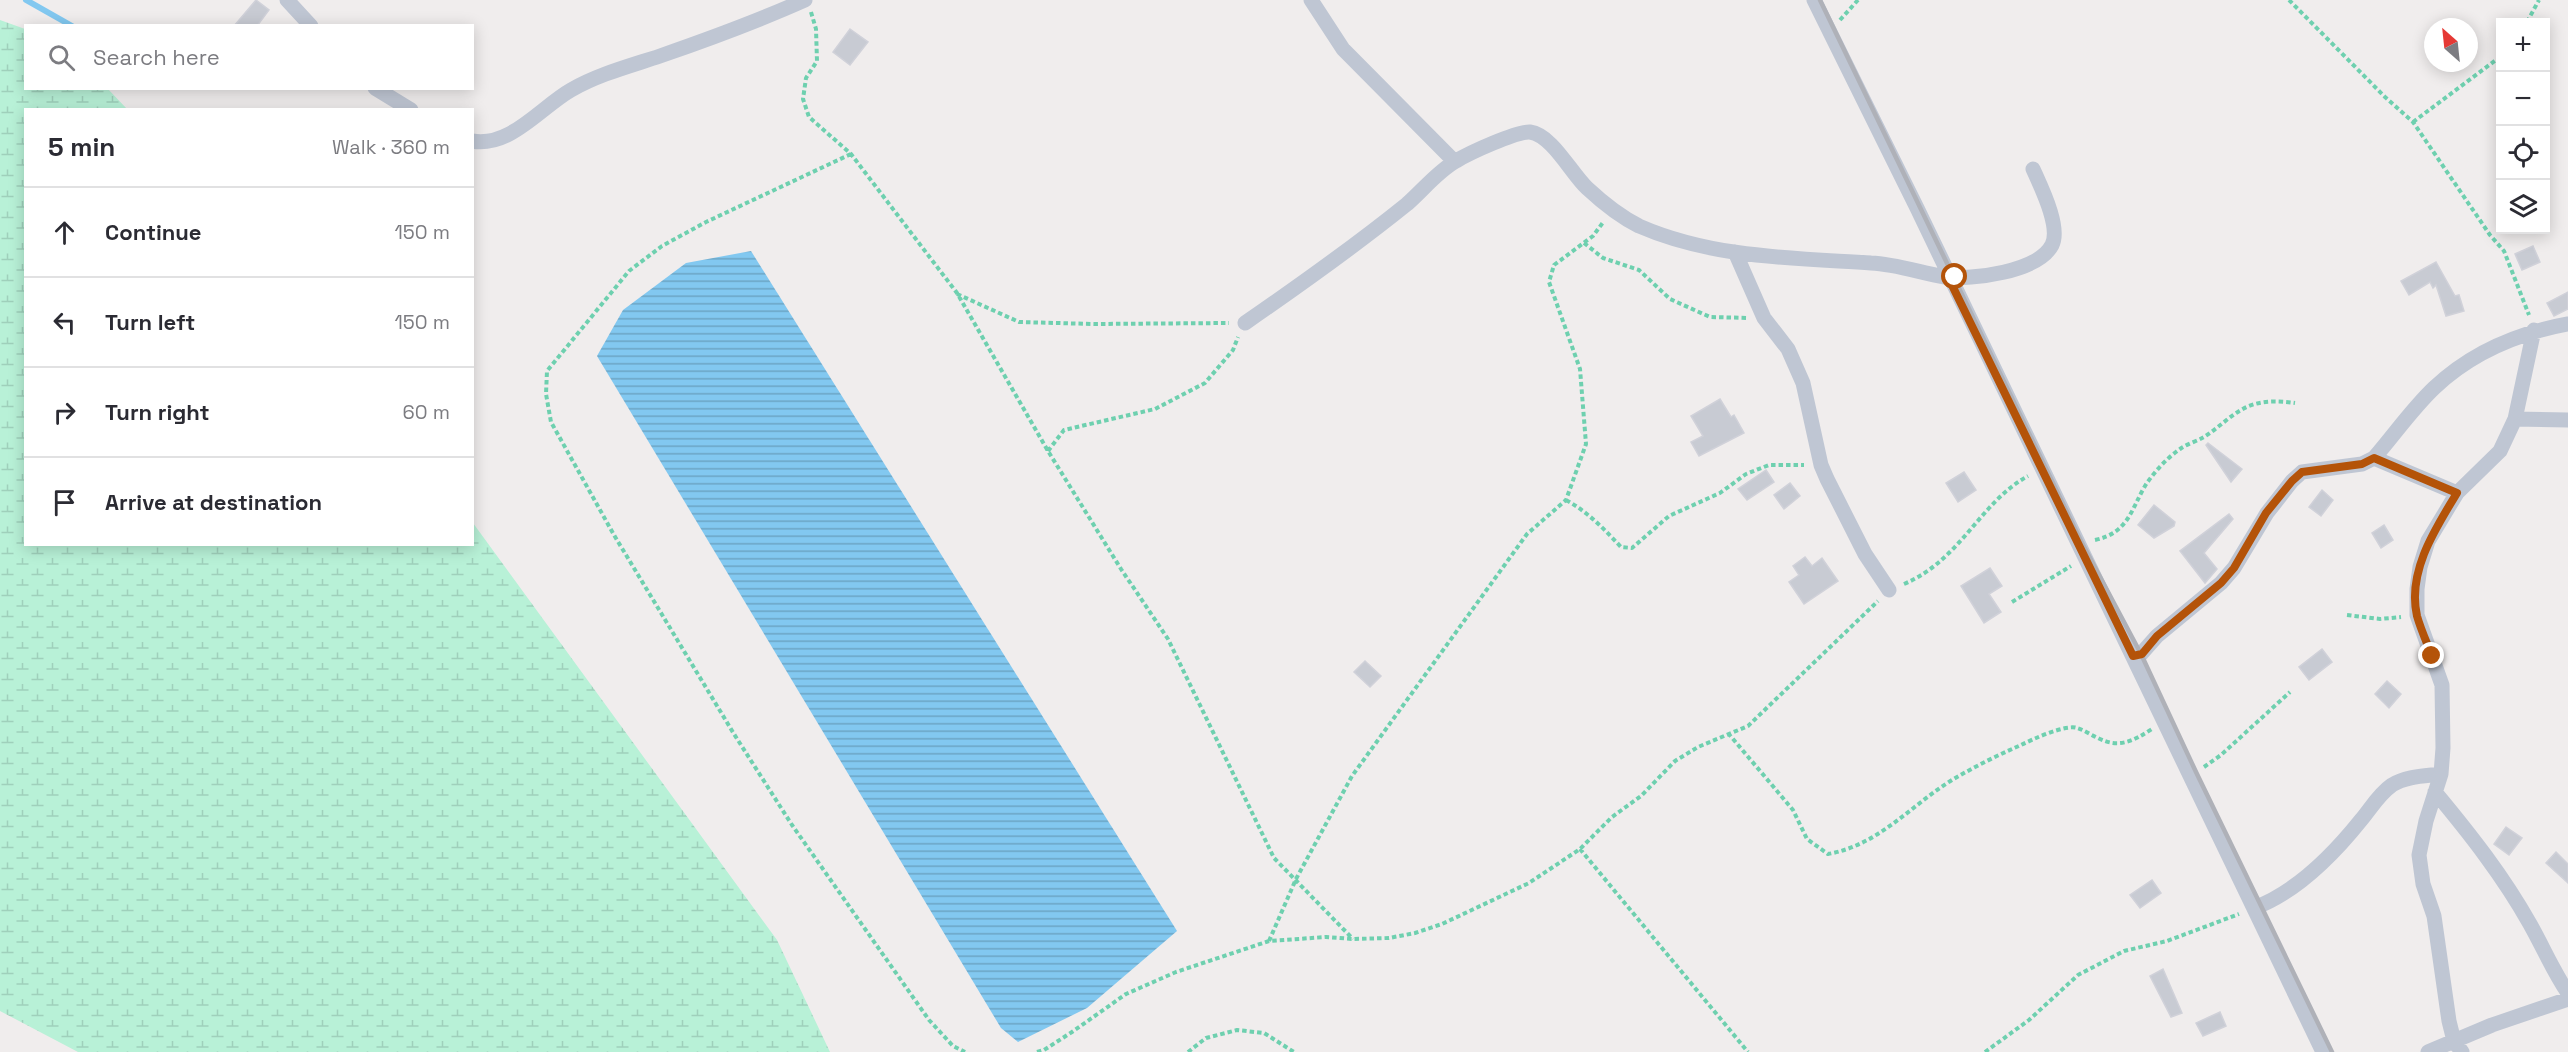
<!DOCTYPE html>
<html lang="en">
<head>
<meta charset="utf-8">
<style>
	body { margin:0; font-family:"Space Grotesk",sans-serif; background:#f7f7f7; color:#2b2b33 }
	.controls { position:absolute; right:18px; top:18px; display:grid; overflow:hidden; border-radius:0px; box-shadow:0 3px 15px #0003 }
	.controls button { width:54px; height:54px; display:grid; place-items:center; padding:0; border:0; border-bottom:2px solid #e1e1e2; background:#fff; color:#2b2b33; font:30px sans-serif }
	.compass { position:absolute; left:2424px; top:18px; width:54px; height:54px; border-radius:50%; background:#fff; box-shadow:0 3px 15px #0003; rotate:333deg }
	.stop { position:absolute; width:18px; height:18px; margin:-14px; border:4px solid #b45309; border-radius:50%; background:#fff }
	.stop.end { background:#b45309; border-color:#fff; box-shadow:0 2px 6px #0008 }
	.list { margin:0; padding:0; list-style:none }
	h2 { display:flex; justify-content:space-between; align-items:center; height:78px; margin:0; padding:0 24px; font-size:26px }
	h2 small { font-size:20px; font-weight:400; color:#7c7c81 }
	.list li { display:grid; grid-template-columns:39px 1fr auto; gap:18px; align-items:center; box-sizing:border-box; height:90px; padding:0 24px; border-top:2px solid #e1e1e2 }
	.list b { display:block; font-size:22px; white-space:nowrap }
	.list em { font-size:20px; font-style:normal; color:#7c7c81 }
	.icon { flex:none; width:33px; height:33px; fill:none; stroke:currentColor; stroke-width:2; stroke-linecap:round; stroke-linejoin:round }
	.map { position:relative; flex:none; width:2568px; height:1052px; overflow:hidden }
	.search { position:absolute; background:#fff; box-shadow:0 3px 15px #0003; left:24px; top:24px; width:450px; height:66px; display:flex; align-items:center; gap:15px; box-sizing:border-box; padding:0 21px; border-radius:0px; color:#7c7c81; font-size:22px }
	.panel { position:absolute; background:#fff; box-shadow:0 3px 15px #0003; left:24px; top:108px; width:450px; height:438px; border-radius:0px }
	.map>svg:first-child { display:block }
</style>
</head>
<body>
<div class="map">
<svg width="2568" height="1052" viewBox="0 0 2568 1052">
	<defs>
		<pattern id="wetland-marsh" width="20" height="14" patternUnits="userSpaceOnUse" patternTransform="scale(1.5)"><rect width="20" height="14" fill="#b8f1d7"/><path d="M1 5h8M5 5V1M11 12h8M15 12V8" fill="none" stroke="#9fd0bb"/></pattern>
		<pattern id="water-rules" width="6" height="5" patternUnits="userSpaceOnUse" patternTransform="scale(1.5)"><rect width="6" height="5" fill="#82c8f0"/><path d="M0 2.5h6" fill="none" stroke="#6ca5c5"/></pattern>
	</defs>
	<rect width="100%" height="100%" fill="#f0eded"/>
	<path fill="url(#wetland-marsh)" d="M0 20 25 29 26 88 108 89 127 109 26 110V544H472L473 523 777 940 830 1052H78L0 1011Z"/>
	<path fill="url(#water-rules)" d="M751 251 1177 931 1087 1008 1018 1042 1001 1028 597 356 623 310 686 263Z"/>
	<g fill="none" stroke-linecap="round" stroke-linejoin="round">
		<path stroke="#82c8f0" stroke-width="6" d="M26 0 72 26"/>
	</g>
	<path fill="#c8cbd3" stroke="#d0d1d9" stroke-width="1.5" d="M256 0 269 10 257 26H234Z
		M850 29 868 42 850 65 833 52Z
		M2533 246 2540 262 2522 270 2515 254Z
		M2436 262 2455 296 2459 295 2464 311 2446 316 2436 285 2433 288 2430 282 2409 295 2401 281Z
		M2568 292V309L2554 316 2547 303Z
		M1720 399 1731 417 1734 415 1744 433 1699 456 1691 442 1703 436 1691 416Z
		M2208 443 2242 469 2231 482 2206 445Z
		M1766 470 1774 482 1747 500 1738 489Z
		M1964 472 1976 490 1958 502 1946 483Z
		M1790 483 1800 496 1784 509 1774 495Z
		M2322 490 2333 500 2321 516 2309 507Z
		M2154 505 2175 522 2174 526 2154 538 2138 525Z
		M2229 514 2233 519 2204 553 2217 569 2205 583 2180 551Z
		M2384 525 2393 540 2381 548 2372 533Z
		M1805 557 1812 566 1822 558 1838 581 1804 604 1789 582 1799 575 1793 566Z
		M1990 568 2002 586 1989 594 2001 612 1984 623 1961 586Z
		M2322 649 2332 662 2309 680 2299 667Z
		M1365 661 1381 676 1370 687 1354 672Z
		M2387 681 2401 694 2389 708 2375 694Z
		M2506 827 2522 838 2509 855 2494 844Z
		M2556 852 2568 864V883L2546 863Z
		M2152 880 2161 893 2140 908 2130 895Z
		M2163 969 2182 1013 2171 1017 2150 976Z
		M2220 1012 2226 1026 2203 1036 2196 1023Z"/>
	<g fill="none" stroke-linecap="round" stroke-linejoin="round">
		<path stroke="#6ed0af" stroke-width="4" stroke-dasharray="4.5 3" stroke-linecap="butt" d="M2289 0 2385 97 2413 122 2490 235 2504 251 2529 315
			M811 12 816 29 817 61 806 78 803 99 809 117 851 154 957 293 1048 451 1121 569 1168 639 1274 858 1353 939
			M1840 20 1858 0
			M2527 22 2539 0
			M2413 122 2500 57
			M851 154 706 222 662 246 629 271 547 371 546 394 551 422 614 535 734 734 792 825 929 1020 953 1046 965 1052
			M1584 243 1603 258 1639 270 1670 299 1710 317 1749 318
			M957 294 1019 322 1094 324 1229 323
			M1048 451 1064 430 1155 409 1205 383 1233 350 1238 337
			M1566 500C1588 512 1604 529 1621 547L1632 548 1669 516 1720 493 1746 474 1769 465H1804
			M2095 540C2128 533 2131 510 2145 486 2154 472 2167 458 2180 449 2187 444 2197 441 2204 437 2220 427 2232 413 2249 406 2264 400 2280 401 2295 403
			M1904 584C1961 560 1980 502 2028 476
			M2012 602 2071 566
			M2347 615 2380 619 2401 617
			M1728 733 1793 810 1807 839 1828 854C1879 845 1910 806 1952 780 1974 767 1998 755 2021 745 2033 739 2066 724 2077 728 2084 730 2091 735 2098 738 2119 749 2133 741 2152 729
			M2204 767 2221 755 2290 692
			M1580 849 1748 1052
			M1269 941 1296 879 1352 776 1527 534 1566 500 1586 444 1580 369 1549 282 1554 265 1593 236 1604 221
			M1037 1052 1044 1050 1072 1032 1126 994 1176 972 1269 941 1326 937 1353 939 1389 938 1415 933 1442 924 1529 883 1580 849 1612 817 1641 796 1675 761 1698 747 1748 726 1878 601
			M1188 1052 1206 1038 1237 1030 1264 1033 1294 1052
			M1985 1052 2029 1020 2078 975 2124 951 2167 941 2239 914"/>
		<path stroke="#bfc6d3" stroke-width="15" d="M287 0 311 26
			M1311 0 1343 49 1454 161
			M1814 0 1917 208 2323 1052
			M375 88 411 110
			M472 141C510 148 541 107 571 90 599 74 630 66 660 56 709 39 758 21 805 0
			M1735 252 1764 318 1788 349 1803 383 1821 465 1827 479 1865 554 1889 590
			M1245 323C1300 285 1355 246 1407 204 1423 190 1438 171 1456 161 1469 153 1517 131 1530 132 1552 135 1571 173 1587 188 1602 202 1621 217 1639 226 1712 258 1793 258 1871 263 1896 264 1921 273 1945 277 1972 280 2038 272 2052 245 2061 227 2041 187 2033 169
			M2515 419 2568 420
			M2374 458 2457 493
			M2133 656 2141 654 2157 636 2221 583 2234 568 2267 513 2292 481 2302 472 2362 464 2374 458C2394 435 2412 409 2434 388 2471 353 2518 333 2568 324
			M2435 792C2470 834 2503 876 2530 924 2543 947 2553 971 2568 993
			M2254 908C2297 892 2333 855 2361 820 2371 808 2379 794 2392 785 2406 776 2425 776 2441 774
			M2428 1052 2492 1025 2568 999
			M2462 1052 2454 1041 2449 1021 2434 916 2423 884 2419 855 2426 821 2441 774 2443 748 2442 685 2417 615V589L2420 567 2428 541 2457 493 2500 451 2515 419 2534 330"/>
		<path stroke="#afb1b8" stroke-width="4.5" d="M1820 0 2081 541 2141 654 2196 772 2332 1052"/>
	</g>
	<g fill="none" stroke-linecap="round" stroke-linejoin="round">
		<path stroke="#b45309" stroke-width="8" d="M1955 277H1948L2133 656 2142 654 2157 636 2221 583 2234 568 2266 513 2292 481 2302 472 2362 464 2374 458 2457 493C2435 529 2407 572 2417 616 2421 630 2427 643 2432 656"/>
	</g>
</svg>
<div class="controls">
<button>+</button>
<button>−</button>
<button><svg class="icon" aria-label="locate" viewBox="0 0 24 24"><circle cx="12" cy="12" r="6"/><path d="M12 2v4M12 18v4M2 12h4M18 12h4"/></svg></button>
<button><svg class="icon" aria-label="layers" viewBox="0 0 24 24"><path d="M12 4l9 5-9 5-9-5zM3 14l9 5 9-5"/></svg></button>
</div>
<svg class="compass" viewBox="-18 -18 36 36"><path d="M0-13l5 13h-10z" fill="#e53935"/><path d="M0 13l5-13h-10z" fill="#7c7c81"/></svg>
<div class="stop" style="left:1955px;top:277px"></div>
<div class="stop end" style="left:2432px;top:656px"></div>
<div class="search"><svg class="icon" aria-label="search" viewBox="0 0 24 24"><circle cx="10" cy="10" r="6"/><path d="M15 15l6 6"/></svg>Search here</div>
<section class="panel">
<h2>5 min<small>Walk · 360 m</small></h2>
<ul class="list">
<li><svg class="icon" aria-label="ahead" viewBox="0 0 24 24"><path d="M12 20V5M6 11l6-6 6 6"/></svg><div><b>Continue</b></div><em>150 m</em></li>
<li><svg class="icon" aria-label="left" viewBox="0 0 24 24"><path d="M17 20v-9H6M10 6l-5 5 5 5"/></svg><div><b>Turn left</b></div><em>150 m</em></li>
<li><svg class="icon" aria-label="right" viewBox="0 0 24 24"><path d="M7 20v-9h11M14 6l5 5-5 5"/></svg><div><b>Turn right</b></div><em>60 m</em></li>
<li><svg class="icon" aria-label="arrive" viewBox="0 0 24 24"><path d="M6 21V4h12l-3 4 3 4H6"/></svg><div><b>Arrive at destination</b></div></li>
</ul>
</section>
</div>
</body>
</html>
